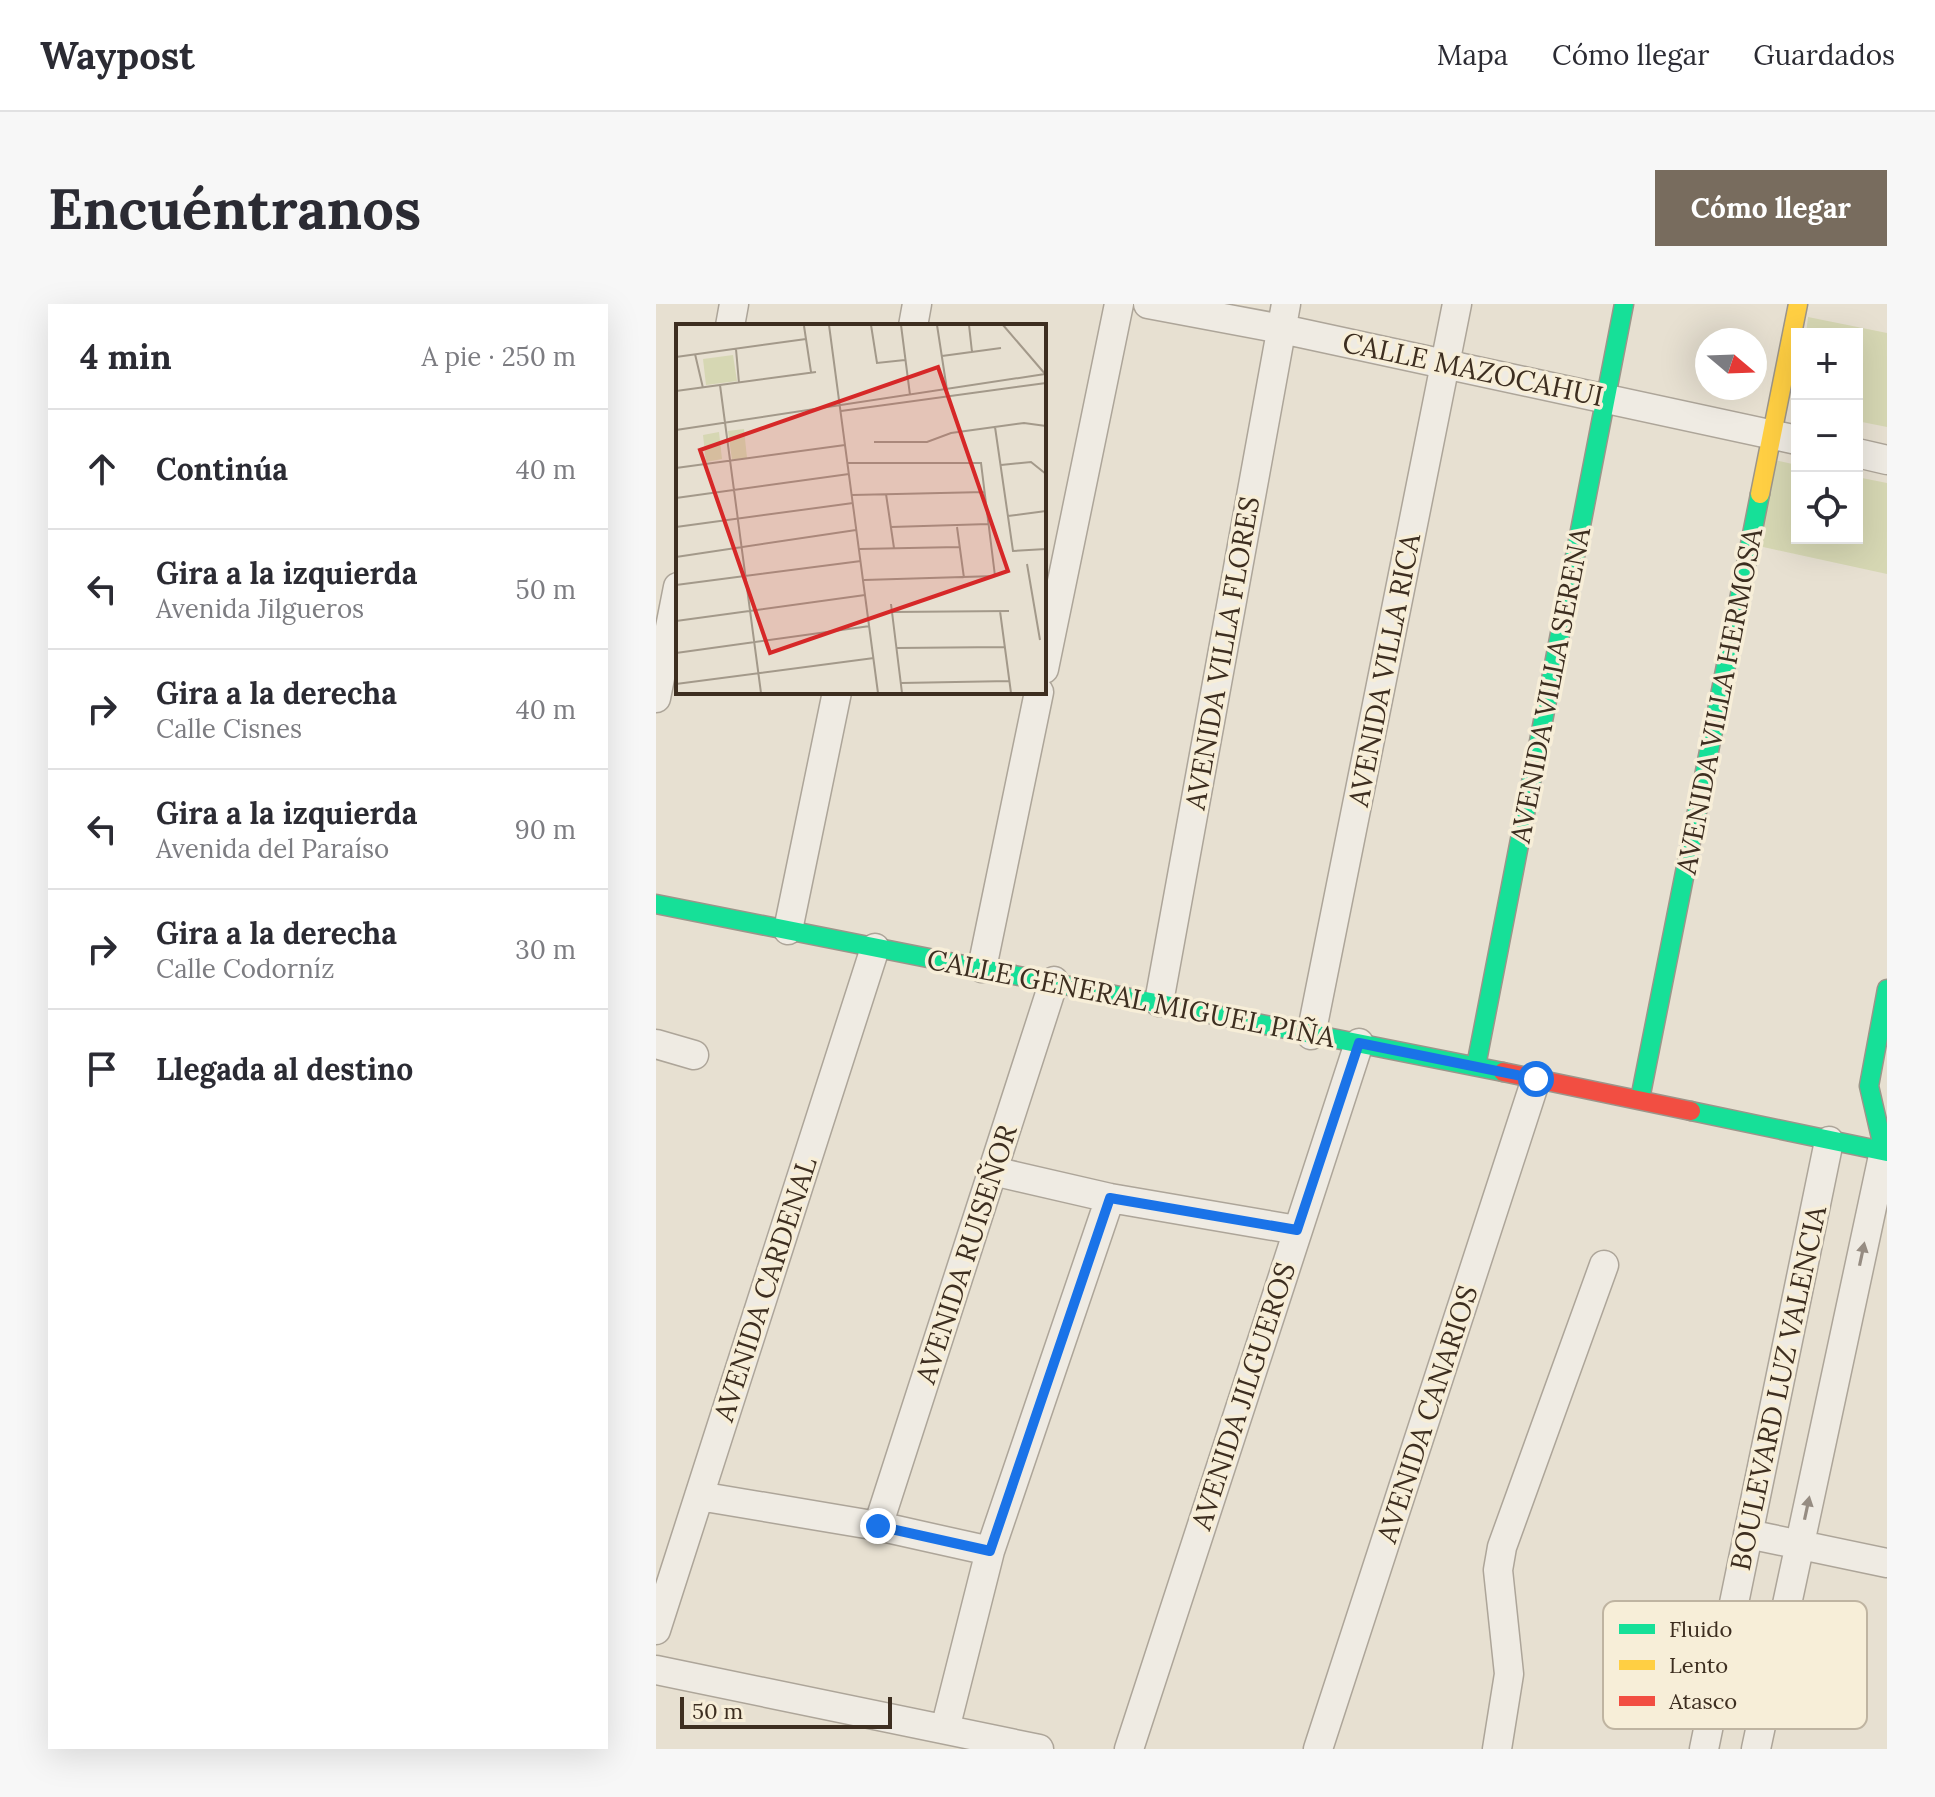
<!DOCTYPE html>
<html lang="es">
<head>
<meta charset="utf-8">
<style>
	body { margin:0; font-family:Lora,serif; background:#f7f7f7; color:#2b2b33 }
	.controls { position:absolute; right:24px; top:24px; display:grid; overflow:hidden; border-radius:0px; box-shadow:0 8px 32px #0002 }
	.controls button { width:72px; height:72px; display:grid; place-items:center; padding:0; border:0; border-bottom:2px solid #e1e1e2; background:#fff; color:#2b2b33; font:40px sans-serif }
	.compass { position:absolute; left:1039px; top:24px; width:72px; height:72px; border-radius:50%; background:#fff; box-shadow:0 8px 32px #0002; rotate:109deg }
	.scale { position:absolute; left:24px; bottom:20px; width:212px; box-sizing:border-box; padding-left:8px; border:4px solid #3d2e20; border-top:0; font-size:22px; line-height:28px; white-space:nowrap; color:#3d2e20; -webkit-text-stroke:6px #f7eed8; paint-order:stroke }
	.stop { position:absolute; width:24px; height:24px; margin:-18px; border:6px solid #1a73e8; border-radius:50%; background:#fff }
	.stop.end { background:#1a73e8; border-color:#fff; box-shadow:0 2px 8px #0008 }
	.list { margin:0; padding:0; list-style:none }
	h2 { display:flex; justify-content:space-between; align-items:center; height:104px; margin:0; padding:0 32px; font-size:34px }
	h2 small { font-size:26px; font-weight:400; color:#7c7c81 }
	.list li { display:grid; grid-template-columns:52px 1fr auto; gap:24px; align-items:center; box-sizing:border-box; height:120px; padding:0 32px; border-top:2px solid #e1e1e2 }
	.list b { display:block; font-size:30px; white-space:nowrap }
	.list p { margin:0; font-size:26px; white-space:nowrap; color:#7c7c81 }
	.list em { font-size:26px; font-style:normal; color:#7c7c81 }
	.icon { flex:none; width:44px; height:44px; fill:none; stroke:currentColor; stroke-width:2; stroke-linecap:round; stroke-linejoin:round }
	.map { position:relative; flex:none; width:1231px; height:1445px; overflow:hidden; border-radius:0px }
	header { display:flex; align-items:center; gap:48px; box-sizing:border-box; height:112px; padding:0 40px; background:#fff; border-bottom:2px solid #e1e1e2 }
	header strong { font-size:38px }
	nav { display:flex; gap:44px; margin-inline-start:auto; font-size:28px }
	.intro { display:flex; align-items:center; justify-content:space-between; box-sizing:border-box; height:192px; padding:0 48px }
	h1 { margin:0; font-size:56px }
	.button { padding:20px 36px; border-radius:0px; background:#786c5e; color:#fff; font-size:28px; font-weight:700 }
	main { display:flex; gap:48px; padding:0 48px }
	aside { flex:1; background:#fff; border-radius:0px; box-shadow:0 8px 32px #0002 }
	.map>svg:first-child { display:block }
</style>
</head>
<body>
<header>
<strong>Waypost</strong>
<nav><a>Mapa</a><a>Cómo llegar</a><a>Guardados</a></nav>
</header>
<div class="intro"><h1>Encuéntranos</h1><a class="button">Cómo llegar</a></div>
<main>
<aside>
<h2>4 min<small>A pie · 250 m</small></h2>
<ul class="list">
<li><svg class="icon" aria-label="ahead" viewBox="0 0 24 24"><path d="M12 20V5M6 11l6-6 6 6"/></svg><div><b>Continúa</b></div><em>40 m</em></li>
<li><svg class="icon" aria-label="left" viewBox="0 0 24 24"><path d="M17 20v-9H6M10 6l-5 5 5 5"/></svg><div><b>Gira a la izquierda</b><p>Avenida Jilgueros</p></div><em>50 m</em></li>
<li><svg class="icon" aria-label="right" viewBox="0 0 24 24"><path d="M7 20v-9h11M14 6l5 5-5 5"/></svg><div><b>Gira a la derecha</b><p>Calle Cisnes</p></div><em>40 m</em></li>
<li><svg class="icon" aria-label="left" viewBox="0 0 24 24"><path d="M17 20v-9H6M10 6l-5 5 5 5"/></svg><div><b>Gira a la izquierda</b><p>Avenida del Paraíso</p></div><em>90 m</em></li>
<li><svg class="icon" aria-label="right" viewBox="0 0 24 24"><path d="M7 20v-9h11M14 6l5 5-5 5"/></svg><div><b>Gira a la derecha</b><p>Calle Codorníz</p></div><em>30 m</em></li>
<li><svg class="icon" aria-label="arrive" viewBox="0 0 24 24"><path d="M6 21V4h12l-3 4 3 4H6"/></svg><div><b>Llegada al destino</b></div></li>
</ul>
</aside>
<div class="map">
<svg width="1231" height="1445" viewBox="0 0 1231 1445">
	<rect width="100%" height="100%" fill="#e7e0d1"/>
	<path fill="#d6d7b3" d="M1152 13 1231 29V123L1201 117V30H1150Z
		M1114 155 1141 161V234H1201V173L1231 179V270L1098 241Z"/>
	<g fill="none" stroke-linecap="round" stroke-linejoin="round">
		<g stroke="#ada599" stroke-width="31">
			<path id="street" d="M492 0 626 25 1141 136
				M74 22 78 0
				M257 22 261 0
				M1201 149 1231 156
				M388 365 463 0
				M0 394 22 283
				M132 626 181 388
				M326 664 383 388
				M503 698 630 0
				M655 731 801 0
				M0 740 38 751
				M337 867 454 894 641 926
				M43 1192 222 1222 334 1247
				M222 1222 398 677
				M1092 1230 1231 1259
				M0 1326 219 644
				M0 1366 383 1445
				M289 1425 334 1247 454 894
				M473 1445 703 739
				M662 1445 880 775
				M841 1445 853 1370 842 1266 846 1243 948 961
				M1048 1445 1173 837
				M1100 1445 1228 847"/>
		</g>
		<g stroke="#9c958a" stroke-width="21">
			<path id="fast" d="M0 600 847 768
				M820 762 968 0
				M984 795 1104 190
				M1035 807 1231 848
				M1228 847 1213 782 1231 685"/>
		</g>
		<g stroke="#9c958a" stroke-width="21">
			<path id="slow" d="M1104 190 1142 0"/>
		</g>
		<g stroke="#9c958a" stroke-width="21">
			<path id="jam" d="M847 768 1035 807"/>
		</g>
		<use href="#street" stroke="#efebe3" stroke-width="28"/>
		<use href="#fast" stroke="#16e098" stroke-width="18"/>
		<use href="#slow" stroke="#ffcf43" stroke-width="18"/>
		<use href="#jam" stroke="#f24e42" stroke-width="18"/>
	</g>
	<defs><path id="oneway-solid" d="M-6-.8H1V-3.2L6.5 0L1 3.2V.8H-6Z" transform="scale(2)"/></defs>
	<g fill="#968c82">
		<use href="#oneway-solid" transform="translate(1206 950) rotate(-78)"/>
		<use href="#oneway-solid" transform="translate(1151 1204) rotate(-78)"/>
	</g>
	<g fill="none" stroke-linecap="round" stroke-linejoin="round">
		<path stroke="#1a73e8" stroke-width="10" d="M222 1222 334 1247 454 894 641 926 703 739 880 775"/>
	</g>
	<g text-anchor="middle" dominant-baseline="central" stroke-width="7" stroke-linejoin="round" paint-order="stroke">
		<g font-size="28" fill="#3d2e20" stroke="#f7eed8">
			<text transform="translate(817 65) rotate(12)">CALLE MAZOCAHUI</text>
			<text transform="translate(566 349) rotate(-80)">AVENIDA VILLA FLORES</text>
			<text transform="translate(728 366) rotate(-79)">AVENIDA VILLA RICA</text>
			<text transform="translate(894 381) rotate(-79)">AVENIDA VILLA SERENA</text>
			<text transform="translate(1063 397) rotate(-79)">AVENIDA VILLA HERMOSA</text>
			<text transform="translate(475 694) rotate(11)">CALLE GENERAL MIGUEL PIÑA</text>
			<text transform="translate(310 950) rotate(-72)">AVENIDA RUISEÑOR</text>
			<text transform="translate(109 985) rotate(-72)">AVENIDA CARDENAL</text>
			<text transform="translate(1122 1084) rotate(-78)">BOULEVARD LUZ VALENCIA</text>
			<text transform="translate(587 1092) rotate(-72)">AVENIDA JILGUEROS</text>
			<text transform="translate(771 1110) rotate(-72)">AVENIDA CANARIOS</text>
		</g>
	</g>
	<g transform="translate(20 20)">
		<rect width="370" height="370" fill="#e7e0d1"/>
		<path d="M57 31 61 57 30 61 27 35ZM68 105 71 134 56 136 52 107ZM43 108 46 135 30 138 27 111Z" fill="#d6d7b3"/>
		<path fill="none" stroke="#a3998a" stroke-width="2" d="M153 1 202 369M195 1 201 39 229 36M225 1 234 71M261 1 271 66M293 1 296 28M327 1 370 51M128 2 135 48M60 25 63 59M19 30 27 64M266 32 325 24M0 33 130 15M44 61 85 369M0 67 140 48M165 87 370 59M319 103 337 227 370 225M0 106 369 50M198 118H251L275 109 348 99 370 102M172 139H305L319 252 188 256M325 141 355 138 370 150M0 144 169 121M210 170 218 224M176 171 309 168M0 174 173 150M332 192 370 187M0 203 177 179M215 203 313 200M281 203 288 254M183 225 283 223M0 233 180 206M351 240 364 316M0 261 185 237M215 280 226 369M324 287 335 369M216 288 333 287M0 297 189 271M220 324 329 323M0 329 194 302M225 359 334 357M0 360 198 334"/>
		<path fill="#d62828" fill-opacity="0.15" stroke="#d62828" stroke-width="4" d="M262 43 332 247 94 329 24 126Z"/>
		<rect width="370" height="370" fill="none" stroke="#3d2e20" stroke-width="4"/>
	</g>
	<rect x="947" y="1297" width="264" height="128" rx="12" fill="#f7eed8" stroke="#bfb4a1" stroke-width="2"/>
	<rect x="963" y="1320" width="36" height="10" fill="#16e098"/>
	<rect x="963" y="1356" width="36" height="10" fill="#ffcf43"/>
	<rect x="963" y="1392" width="36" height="10" fill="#f24e42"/>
	<g font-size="22" fill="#3d2e20">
		<text x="1013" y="1333">Fluido</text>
		<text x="1013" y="1369">Lento</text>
		<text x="1013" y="1405">Atasco</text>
	</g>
</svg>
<div class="controls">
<button>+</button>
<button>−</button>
<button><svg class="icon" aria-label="locate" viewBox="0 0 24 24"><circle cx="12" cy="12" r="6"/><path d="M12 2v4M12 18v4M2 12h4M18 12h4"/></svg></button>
</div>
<svg class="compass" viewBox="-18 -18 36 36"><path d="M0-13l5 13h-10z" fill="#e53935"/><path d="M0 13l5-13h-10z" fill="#7c7c81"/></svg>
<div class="scale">50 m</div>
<div class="stop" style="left:880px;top:775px"></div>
<div class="stop end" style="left:222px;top:1222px"></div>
</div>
</main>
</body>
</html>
